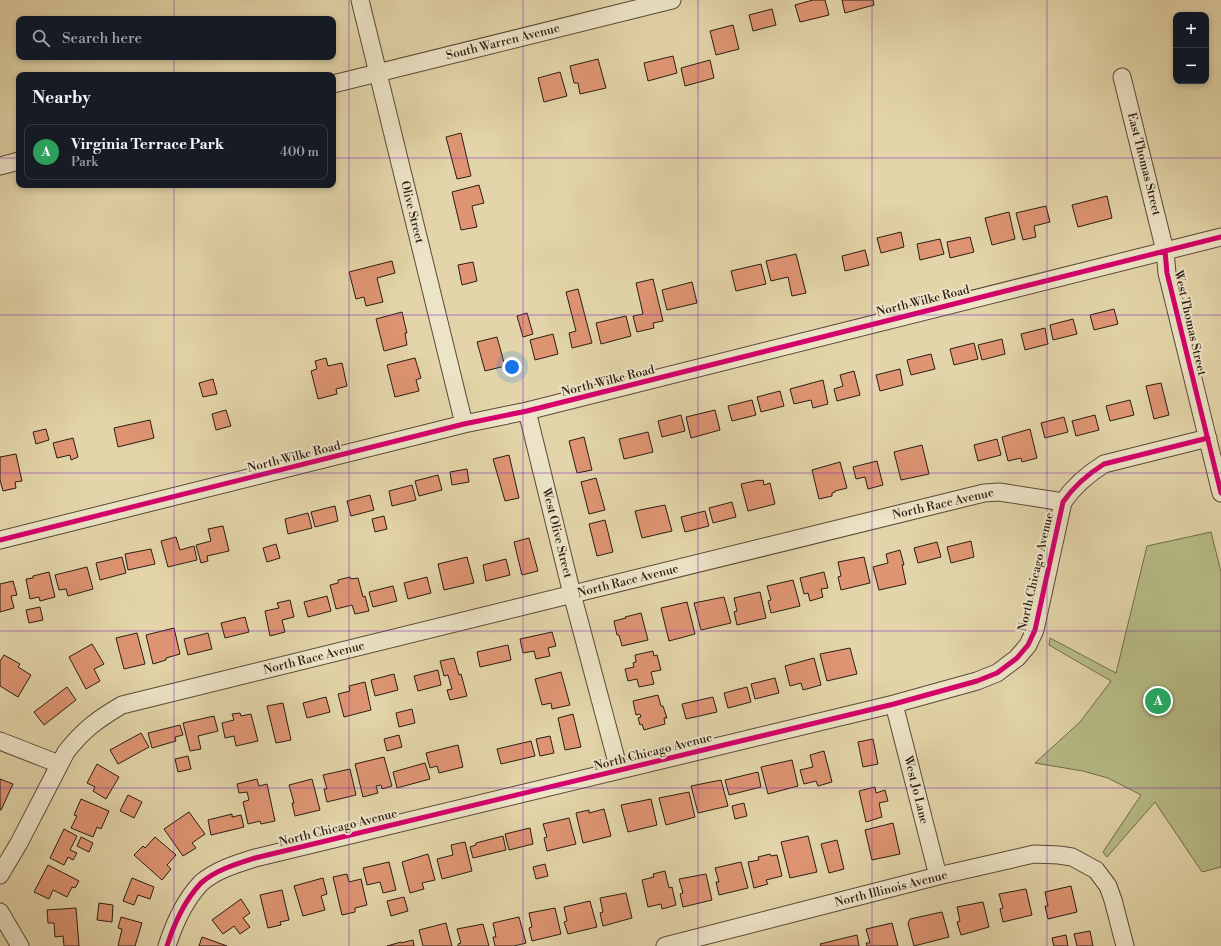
<!DOCTYPE html>
<html lang="en">
<head>
<meta charset="utf-8">
<style>
	body { margin:0; font-family:"Libre Bodoni",serif; background:#20242c; color:#f1f3f6 }
	.controls { position:absolute; right:12px; top:12px; display:grid; overflow:hidden; border-radius:8px; box-shadow:0 2px 6px #0003 }
	.controls button { width:36px; height:36px; display:grid; place-items:center; padding:0; border:0; border-bottom:1px solid #363941; background:#171b24; color:#f1f3f6; font:20px sans-serif }
	.you { position:absolute; left:512px; top:367px; width:14px; height:14px; margin:-10px; border:3px solid #fff; border-radius:50%; background:#1a73e8; box-shadow:0 0 0 6px #1a73e833 }
	.badge { display:grid; place-items:center; width:26px; height:26px; border-radius:50%; background:#c59692; color:#fff; font-size:13px; font-weight:700 }
	.pin { position:absolute; translate:-50% -50%; border:2px solid #fff; box-shadow:0 1px 4px #0006 }
	.list { margin:0; padding:0; list-style:none }
	h2 { display:flex; justify-content:space-between; align-items:center; height:52px; margin:0; padding:0 16px; font-size:17px }
	h2 small { font-size:13px; font-weight:400; color:#9ea1a6 }
	.list li { display:grid; grid-template-columns:26px 1fr auto; gap:12px; align-items:center; box-sizing:border-box; height:56px; margin:0 8px 8px; padding:0 8px; border:1px solid #363941; border-radius:8px }
	.list b { display:block; font-size:15px; white-space:nowrap }
	.list p { margin:0; font-size:13px; white-space:nowrap; color:#9ea1a6 }
	.list em { font-size:13px; font-style:normal; color:#9ea1a6 }
	.icon { flex:none; width:22px; height:22px; fill:none; stroke:currentColor; stroke-width:2; stroke-linecap:round; stroke-linejoin:round }
	.map { position:relative; flex:none; width:1221px; height:946px; overflow:hidden }
	.search { position:absolute; background:#171b24; box-shadow:0 2px 6px #0003; left:16px; top:16px; width:320px; height:44px; display:flex; align-items:center; gap:10px; box-sizing:border-box; padding:0 14px; border-radius:8px; color:#9ea1a6; font-size:15px }
	.panel { position:absolute; background:#171b24; box-shadow:0 2px 6px #0003; left:16px; top:72px; width:320px; height:116px; border-radius:8px }
	.map>svg:first-child { display:block }
</style>
</head>
<body>
<div class="map">
<svg width="1221" height="946" viewBox="0 0 1221 946">
	<rect width="100%" height="100%" fill="#e3d5a9"/>
	<filter id="stains"><feTurbulence type="fractalNoise" baseFrequency=".005" numOctaves="4"/><feColorMatrix values="0 0 0 0 .2 0 0 0 0 .09 0 0 0 0 .02 0 0 0 .5 -.17"/></filter>
	<radialGradient id="worn" r=".72"><stop offset=".6" stop-color="#630" stop-opacity="0"/><stop offset="1" stop-color="#630" stop-opacity=".3"/></radialGradient>
	<path fill="#b7bc86" stroke="#716c4c" d="M1211 532 1221 572V867L1202 872 1155 802 1107 857 1103 852 1141 795 1108 778 1083 771 1035 763 1080 722 1111 681 1049 645 1050 638 1116 673 1147 546Z"/>
	<path fill="#df9573" stroke="#2b1c13" d="M813 0H825L829 15 800 22 795 5Z
		M842 0H873L874 5 845 13Z
		M772 9 776 25 753 31 749 15Z
		M733 25 739 49 716 55 710 31Z
		M673 56 677 73 648 81 644 63Z
		M598 59 606 88 580 94 578 83H574L570 66Z
		M710 60 714 78 685 86 681 68Z
		M560 72 567 96 544 102 538 78Z
		M461 133 471 176 457 179 446 137Z
		M479 185 484 203 472 206 477 227 461 230 452 192Z
		M1107 196 1112 218 1078 227 1072 205Z
		M1046 206 1050 222 1034 226 1036 237 1023 240 1016 213Z
		M1009 212 1015 239 992 245 985 218Z
		M901 232 904 247 881 253 877 238Z
		M970 237 974 252 950 258 947 242Z
		M940 239 944 254 920 260 917 244Z
		M865 250 869 265 845 271 842 256Z
		M796 254 806 293 792 296 788 277 771 281 766 261Z
		M392 261 395 273 377 278 383 302 366 306 364 297 356 299 349 272Z
		M473 262 477 281 462 285 458 265Z
		M761 264 766 284 736 291 731 271Z
		M653 279 663 321 653 323 654 328 637 332 633 316 643 314 636 283Z
		M692 282 697 303 667 310 662 290Z
		M578 289 592 343 572 348 569 333 576 331 566 292Z
		M1114 309 1118 324 1094 330 1090 315Z
		M402 312 407 333H405L407 345 384 351 376 319Z
		M527 313 533 334 523 337 517 316Z
		M626 316 631 336 601 344 596 323Z
		M1073 319 1077 334 1053 340 1050 325Z
		M1045 328 1048 344 1025 350 1021 334Z
		M553 334 558 354 535 360 530 340Z
		M497 337 505 366 485 371 477 342Z
		M1002 339 1005 354 982 360 978 345Z
		M974 343 978 359 954 365 950 349Z
		M931 354 935 369 911 375 907 360Z
		M326 358 328 366 342 363 347 386 336 389 337 394 318 399 311 371 317 369 315 361Z
		M415 358 421 378 416 380 419 391 395 397 387 365Z
		M900 369 903 385 880 391 876 375Z
		M854 371 860 395 837 401 834 389 843 386 840 375Z
		M213 379 217 394 203 397 199 383Z
		M823 380 828 404 813 408 811 400 794 404 790 389Z
		M1161 383 1169 415 1154 419 1146 386Z
		M780 391 784 406 761 412 757 397Z
		M752 400 756 415 732 421 728 406Z
		M1130 400 1134 415 1110 421 1106 406Z
		M226 410 231 426 216 430 212 414Z
		M715 410 720 430 691 438 686 417Z
		M681 415 685 431 662 437 658 421Z
		M1095 415 1099 430 1076 436 1072 421Z
		M1064 417 1068 432 1045 438 1041 423Z
		M150 420 154 438 118 447 114 428Z
		M46 429 49 440 36 444 33 432Z
		M1030 429 1037 458 1022 462 1021 458 1008 461 1002 437Z
		M648 432 653 452 624 459 619 439Z
		M584 437 592 470 577 473 569 441Z
		M73 438 78 457 71 460 70 455 57 458 53 443Z
		M997 439 1001 455 978 461 974 445Z
		M922 445 929 474 901 480 894 452Z
		M16 454 22 481 15 482 16 488 3 491 0 480V457Z
		M509 455 519 498 505 501 493 459Z
		M877 461 883 485 868 489 865 477 856 479 853 467Z
		M840 462 847 488 835 491V492L832 493V496L819 499 812 470Z
		M467 469 469 482 452 485 450 472Z
		M438 475 442 490 419 496 415 481Z
		M596 478 605 510 589 514 581 482Z
		M759 480V481L763 480 764 485 770 483 775 504 748 511 741 484Z
		M412 485 416 500 392 506 389 491Z
		M370 495 374 510 351 516 347 501Z
		M732 502 736 517 713 523 709 508Z
		M665 505 672 531 642 538 635 511Z
		M335 506 338 521 315 527 311 512Z
		M705 511 709 526 685 532 681 517Z
		M308 513 312 528 288 534 285 519Z
		M384 516 387 529 375 532 372 519Z
		M605 520 613 552 597 556 589 524Z
		M223 526 229 551 207 556 208 561 201 563 196 545 211 541 208 529Z
		M176 537 180 550 194 546 197 560 168 567 161 541Z
		M529 538 538 571 522 575 514 542Z
		M971 541 974 557 951 563 947 547Z
		M937 542 941 557 918 563 914 548Z
		M276 544 280 558 267 562 263 548Z
		M151 549 155 564 128 570 125 554Z
		M900 550 904 565H902L906 584 879 590 873 567 888 563 886 554Z
		M122 557 126 573 100 580 96 563Z
		M467 557 474 583 444 590 438 564Z
		M864 557 870 583 841 590 838 577 841 576 838 562Z
		M506 559 510 575 486 581 483 565Z
		M87 567 93 589 68 596 66 589 59 590 55 575Z
		M49 572 55 597 40 601 39 597 30 599 26 579 33 578V576Z
		M824 572 828 588 821 589 823 597 810 601 808 593 804 594 800 578Z
		M350 577 351 579 358 578 363 597 365 596 369 611 355 614 352 605 336 609 330 585 338 583V580Z
		M427 577 431 593 408 599 404 583Z
		M793 580 800 606 771 613 768 601 771 600 767 586Z
		M13 581 17 595 11 596 14 608 0 612V584Z
		M393 586 397 601 373 607 369 592Z
		M760 592 766 618 737 625 734 612 737 611 734 598Z
		M327 596 331 611 308 617 304 602Z
		M724 597 731 623 701 630 694 603Z
		M290 600 294 617 282 620 285 632 270 636 265 611 279 608 277 603Z
		M687 602 695 634 669 641 661 608Z
		M40 607 43 620 29 623 26 610Z
		M641 613 648 640 622 646 619 635H617L614 621 626 618 625 617Z
		M245 617 249 632 225 638 221 623Z
		M174 628 180 654 166 658V660L153 664 146 635Z
		M552 632 556 646 548 648 550 656 536 659 534 651 523 653 520 639Z
		M137 633 145 664 124 669 116 638Z
		M208 633 212 649 188 655 184 639Z
		M92 644 104 664 94 669 100 681 86 689 69 657Z
		M508 645 511 660 480 667 477 652Z
		M850 648 857 674 827 681 820 654Z
		M653 651 654 656 657 655 661 670 651 672 654 684 639 687 637 679 628 681 625 669 634 667 633 663 636 662 635 655Z
		M4 655 20 664 18 667 31 675 18 697 0 686V661Z
		M454 658 459 675 461 674 467 696 450 700 447 690 452 689 448 675 444 676 440 661Z
		M814 658 821 685 803 690 801 683 790 686 785 666Z
		M438 670 441 685 418 691 414 676Z
		M561 672 570 705 552 709 551 703 542 705 535 679Z
		M394 674 398 690 375 696 371 680Z
		M775 678 779 693 755 699 751 684Z
		M365 682 371 710 344 717 338 694 350 691 349 686Z
		M67 687 76 700 44 725 34 712Z
		M747 687 751 702 728 708 724 693Z
		M658 695 661 706H663L667 718H664L665 724 644 730 642 724 640 725 638 718 641 717 640 714 636 715 633 701Z
		M326 697 330 712 307 718 303 703Z
		M713 697 717 712 686 719 682 704Z
		M283 703 291 740 276 743 267 706Z
		M412 709 415 723 399 727 396 713Z
		M240 713 241 716 251 714 258 741 236 746 234 736 225 738 222 723 234 720 232 714Z
		M573 714 581 747 565 750 558 718Z
		M214 716 218 731 198 736 201 749 190 751 183 723Z
		M180 725 183 735 175 737 176 741 152 748 148 733Z
		M141 733 149 747 118 764 110 750Z
		M399 735 402 747 387 751 384 739Z
		M550 736 554 753 540 756 536 739Z
		M873 739 878 764 863 767 858 742Z
		M531 741 535 756 501 764 497 749Z
		M458 745 463 767 439 773 437 766 430 768 426 753Z
		M824 751 832 782 818 786 816 781 804 784 800 770 813 767 810 755Z
		M188 756 191 769 178 772 175 759Z
		M384 757 392 786 382 789 381 785 376 786 378 793 363 797 355 764Z
		M792 760 798 786 768 794 761 767Z
		M425 763 430 779 397 788 393 772Z
		M97 764 119 777 106 799 93 791 95 787 87 783Z
		M350 769 356 795 327 802 324 789H327L323 775Z
		M758 772 761 787 729 795 725 780Z
		M0 779 13 784 1 810H0Z
		M257 779 259 786 267 784 275 821 261 824 260 821 248 824 243 802 249 800 247 792 239 793 237 784Z
		M312 779 320 810 295 816 292 803H294L289 785Z
		M721 780 728 806 698 813 691 786Z
		M875 787 876 793 885 790 888 801 879 803 882 817 866 822 859 791Z
		M689 792 695 817 666 825 659 798Z
		M128 795 142 802 134 818 120 811Z
		M81 799 109 811 101 829 97 827 93 837 71 828 77 816 74 815Z
		M651 799 657 825 628 832 621 805Z
		M744 803 747 816 735 819 732 806Z
		M604 809 611 836 583 843 576 813 589 810V813Z
		M189 812 205 834 192 843 196 848 183 856 164 829Z
		M232 814V817L241 815 244 827 211 835 208 820Z
		M569 818 576 844 547 851 544 838 547 837 543 824Z
		M893 823 900 854 872 860 865 830Z
		M530 828 533 844 509 850 505 834Z
		M64 829 77 836 70 850 77 853 73 860 68 857 64 865 50 858Z
		M503 836 506 850 473 858 470 847 476 845V843Z
		M808 836 817 872 790 878 781 842Z
		M81 837 93 843 89 852 77 846Z
		M155 837 176 855 167 865 171 869 162 880 134 855 143 846 145 848Z
		M837 840 844 869 829 873 821 844Z
		M465 842 472 871 442 879 437 859 453 855 451 845Z
		M428 854 435 880 422 883 424 889 410 893 402 862Z
		M770 854 771 856 777 855 782 876 766 880 768 884 754 888 748 862 759 860 758 857Z
		M389 862 396 890 383 893 380 882 367 885 363 868Z
		M741 862 748 888 719 895 716 882H719L715 868Z
		M545 864 548 876 536 879 533 867Z
		M48 865 79 881 75 888 72 887 67 897 53 890 49 899 34 892Z
		M665 871 669 888 672 887 676 905 662 909 661 904 648 907 642 880 654 877 653 874Z
		M347 874 349 882 361 879 367 905 355 908V912L342 915 333 877Z
		M706 874 712 900 683 907 680 894 683 893 679 879Z
		M132 878 154 887 150 899 138 895 134 905 123 901Z
		M323 878 327 894 321 896 325 910 303 916 294 886Z
		M1071 886 1077 912 1048 919 1045 906H1048L1045 892Z
		M1026 889 1032 915 1003 922 1000 909 1003 908 999 894Z
		M282 890 289 920 280 922 281 925 268 928 260 895Z
		M626 893 632 918 603 926 600 913 603 912 600 898Z
		M404 897 408 911 391 916 387 901Z
		M241 899 250 913 243 918 250 927 240 934 234 926 223 934 212 920Z
		M590 901 597 927 568 934 564 922 567 921 564 907Z
		M983 902 989 927 961 935 957 922 960 921 957 907Z
		M99 903 113 905 112 922 97 920Z
		M76 908 79 946H64L63 936 55 937 54 923H48L47 910Z
		M555 908 561 934 532 941 529 928 532 927 529 913Z
		M942 912 949 937 914 946 908 923 910 919Z
		M121 917 142 923 135 946H118L122 929 118 928Z
		M519 917 526 943 514 946H495L493 937H496L493 923Z
		M446 923 452 946H423L419 930Z
		M892 923 898 946H867L866 943H870L866 929Z
		M483 924 489 946H458V944L461 943 457 929Z
		M1090 931 1093 946H1077L1074 934Z
		M857 935 859 946H821L820 944Z
		M1066 935 1068 946H1054L1052 938Z
		M202 937 227 946H199Z
		M413 940 414 946H387L401 942V943Z"/>
	<g fill="none" stroke-linecap="round" stroke-linejoin="round">
		<g stroke="#594a38" stroke-width="19">
			<path id="minor" d="M360 0 464 424
				M1122 77 1165 251 1167 273 1221 493
				M333 84 672 0
				M0 166 19 161
				M527 411 572 594 619 770
				M0 540 464 424 527 411 1221 237
				M894 704 938 876
				M0 741 59 764
				M0 875 19 843 66 752C83 730 98 719 122 705L984 493 999 492 1063 502
				M0 912 20 946
				M167 946C174 924 185 900 201 883 216 870 236 864 255 858L894 704 977 681 997 673 1017 658 1028 645 1035 630 1063 502C1074 486 1088 474 1104 464L1208 438
				M665 946 938 876 1034 854 1059 855 1072 857 1096 870 1108 886 1113 900 1125 946"/>
		</g>
		<use href="#minor" stroke="#ede4c7" stroke-width="17"/>
		<g stroke="#ede4c7" stroke-width="8">
			<path id="cycleway" d="M1165 251 1167 273 1221 493
				M0 540 464 424 527 411 1221 237
				M167 946C174 924 185 900 201 883 216 870 236 864 255 858L894 704 977 681 997 673 1017 658 1028 645 1035 630 1063 502C1074 486 1088 474 1104 464L1208 438"/>
		</g>
		<use href="#cycleway" stroke="#d6006c" stroke-width="5"/>
	</g>
	<path fill="none" stroke="#7b2cbf" stroke-width="1" stroke-opacity="0.55" d="M174 0V19M349 0V946M523 0V946M698 0V946M872 0V946M1047 0V946M174 57V75M0 158H19M333 158H1221M174 185V946M0 315H1221M0 473H1221M0 631H1221M0 788H1221"/>
	<g text-anchor="middle" dominant-baseline="central" stroke-width="4" stroke-linejoin="round" paint-order="stroke">
		<g font-size="12" fill="#2b1c13" stroke="#ede4c7">
			<text transform="translate(503 42) rotate(-14)">South Warren Avenue</text>
			<text transform="translate(1144 164) rotate(76)">East Thomas Street</text>
			<text transform="translate(412 212) rotate(76)">Olive Street</text>
			<text transform="translate(923 301) rotate(-14)">North Wilke Road</text>
			<text transform="translate(1190 323) rotate(77)">West Thomas Street</text>
			<text transform="translate(608 381) rotate(-14)">North Wilke Road</text>
			<text transform="translate(294 457) rotate(-14)">North Wilke Road</text>
			<text transform="translate(943 504) rotate(-13)">North Race Avenue</text>
			<text transform="translate(557 533) rotate(76)">West Olive Street</text>
			<text transform="translate(1036 572) rotate(-77)">North Chicago Avenue</text>
			<text transform="translate(628 581) rotate(-14)">North Race Avenue</text>
			<text transform="translate(314 658) rotate(-14)">North Race Avenue</text>
			<text transform="translate(653 752) rotate(-14)">North Chicago Avenue</text>
			<text transform="translate(916 790) rotate(76)">West Jo Lane</text>
			<text transform="translate(338 828) rotate(-14)">North Chicago Avenue</text>
			<text transform="translate(891 889) rotate(-14)">North Illinois Avenue</text>
		</g>
	</g>
	<rect width="100%" height="100%" filter="url(#stains)"/>
	<rect width="100%" height="100%" fill="url(#worn)"/>
</svg>
<div class="controls">
<button>+</button>
<button>−</button>
</div>
<div class="you"></div>
<div class="pin badge" style="left:1158px;top:701px;background:#2e9e5b">A</div>
<div class="search"><svg class="icon" aria-label="search" viewBox="0 0 24 24"><circle cx="10" cy="10" r="6"/><path d="M15 15l6 6"/></svg>Search here</div>
<section class="panel">
<h2>Nearby<small></small></h2>
<ul class="list">
<li><span class="badge" style="background:#2e9e5b">A</span><div><b>Virginia Terrace Park</b><p>Park</p></div><em>400 m</em></li>
</ul>
</section>
</div>
</body>
</html>
